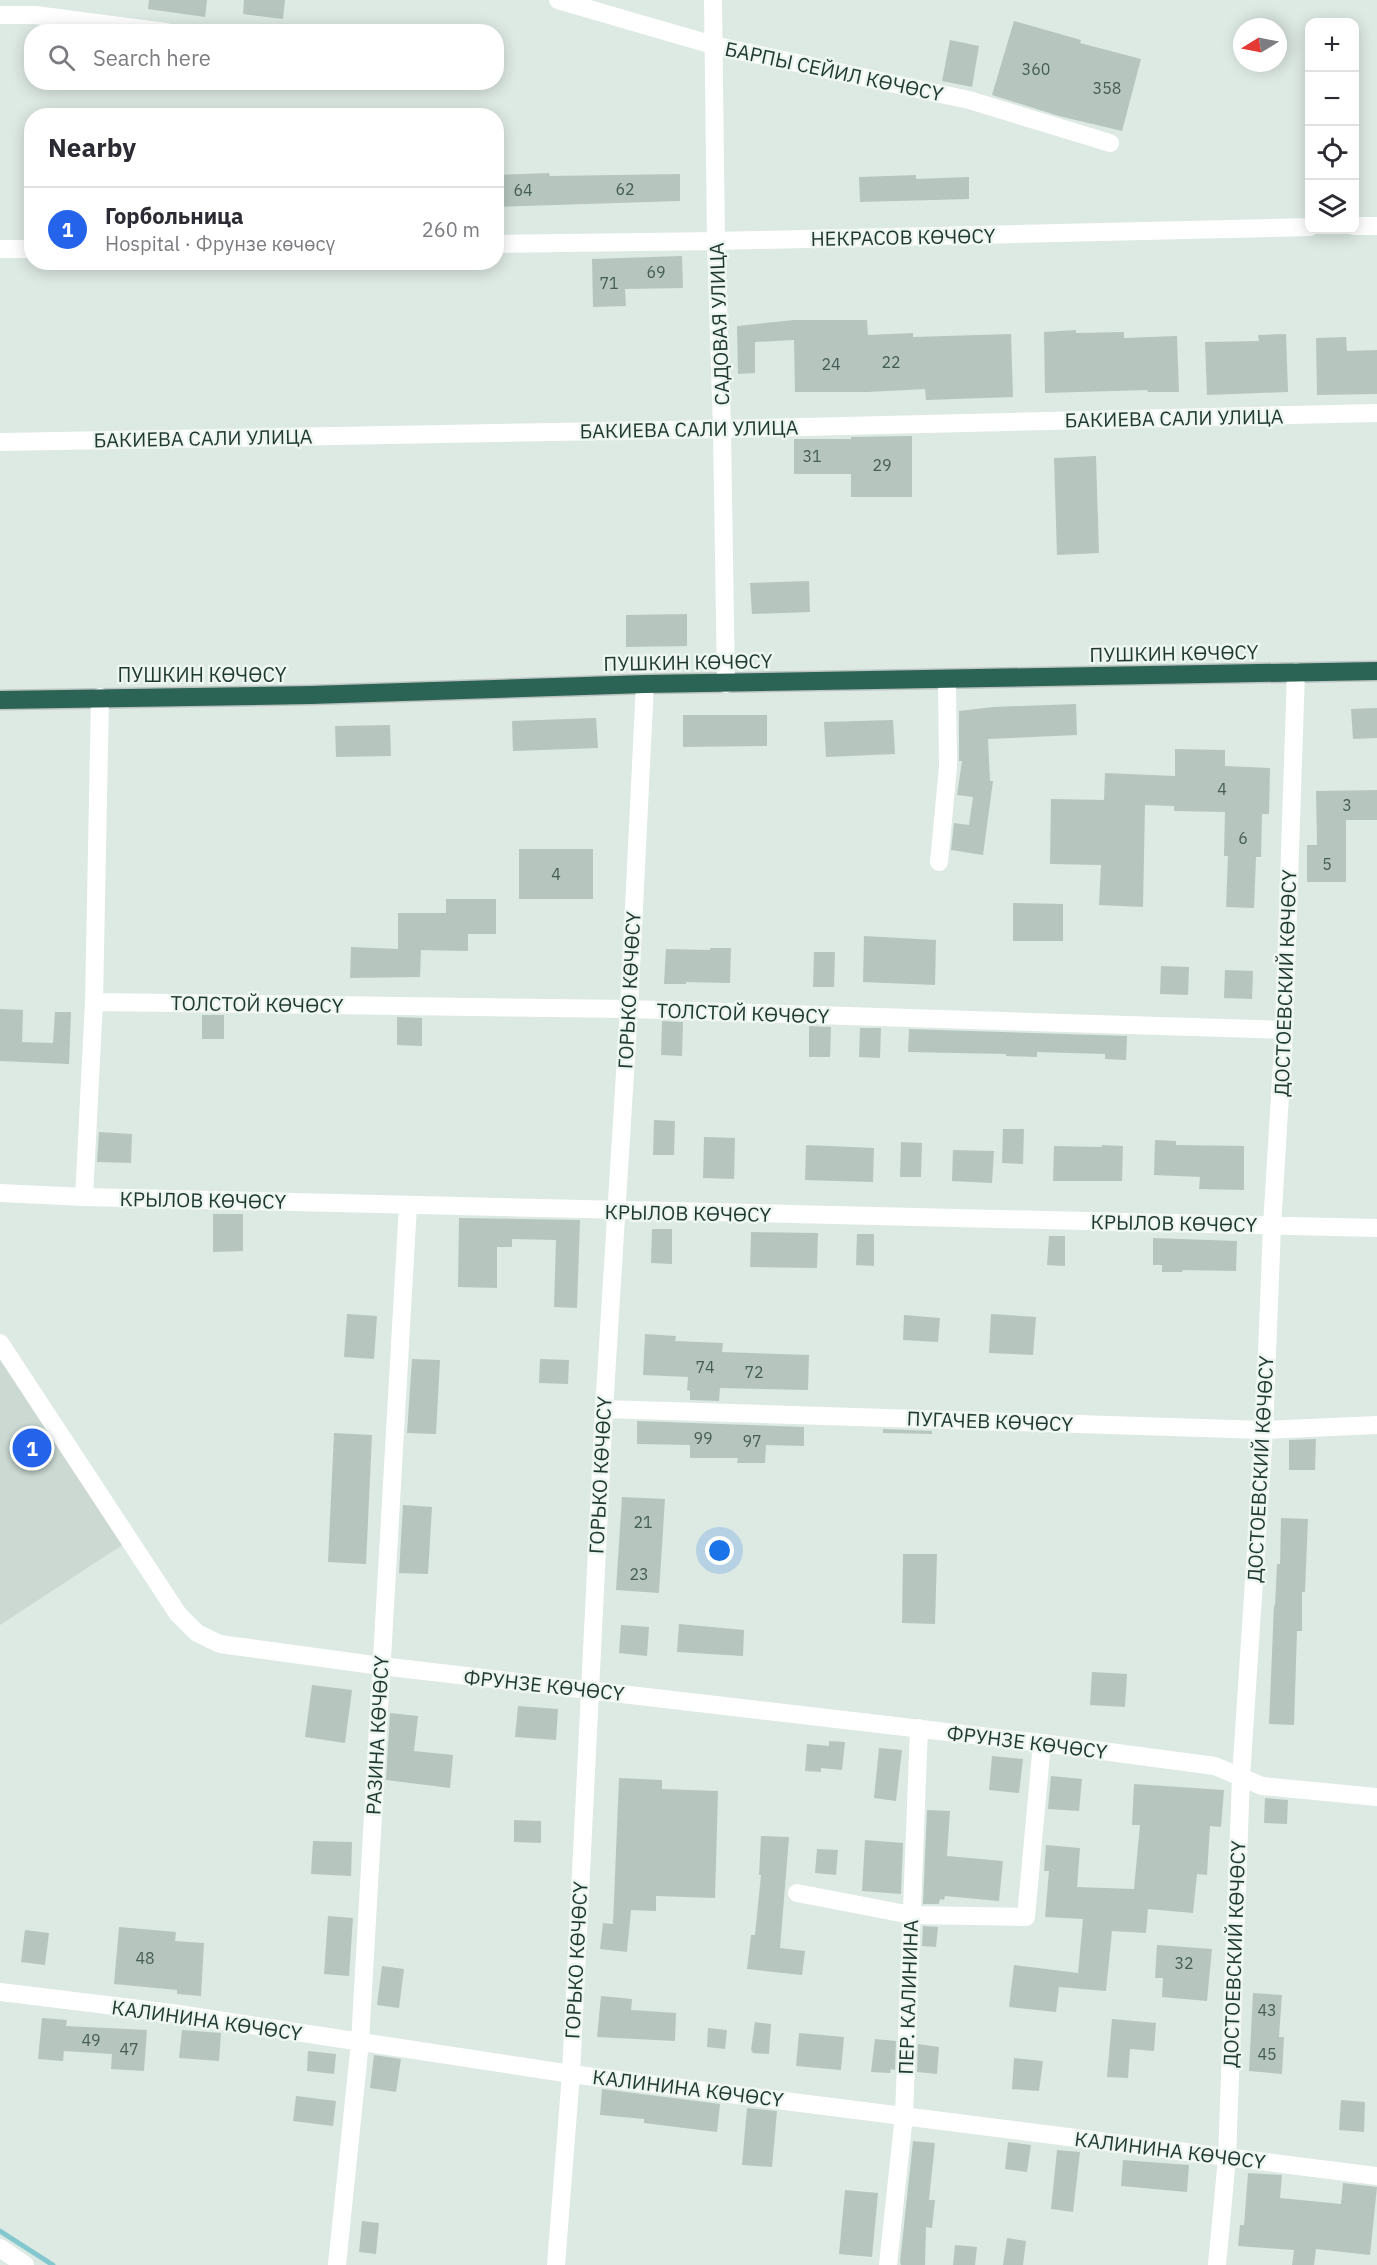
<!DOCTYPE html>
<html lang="en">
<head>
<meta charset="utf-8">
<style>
	body { margin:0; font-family:"IBM Plex Sans",sans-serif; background:#f7f7f7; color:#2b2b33 }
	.controls { position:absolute; right:18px; top:18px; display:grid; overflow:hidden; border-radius:12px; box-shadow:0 3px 15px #0003 }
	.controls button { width:54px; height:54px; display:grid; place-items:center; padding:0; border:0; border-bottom:2px solid #e1e1e2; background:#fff; color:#2b2b33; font:30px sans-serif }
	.compass { position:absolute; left:1233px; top:18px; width:54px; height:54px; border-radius:50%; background:#fff; box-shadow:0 3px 15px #0003; rotate:260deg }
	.you { position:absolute; left:720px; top:1551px; width:21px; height:21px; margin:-15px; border:4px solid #fff; border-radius:50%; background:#1a73e8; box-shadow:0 0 0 9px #1a73e833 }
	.badge { display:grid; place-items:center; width:39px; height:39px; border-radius:50%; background:#2563eb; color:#fff; font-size:20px; font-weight:700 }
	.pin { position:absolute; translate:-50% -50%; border:3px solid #fff; box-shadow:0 2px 6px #0006 }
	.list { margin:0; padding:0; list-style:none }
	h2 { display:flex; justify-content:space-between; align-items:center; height:78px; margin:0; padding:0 24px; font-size:26px }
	h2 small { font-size:20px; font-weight:400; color:#7c7c81 }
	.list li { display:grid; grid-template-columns:39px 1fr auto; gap:18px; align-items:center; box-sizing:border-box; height:84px; padding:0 24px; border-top:2px solid #e1e1e2 }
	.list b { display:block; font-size:22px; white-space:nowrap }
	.list p { margin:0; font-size:20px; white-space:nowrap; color:#7c7c81 }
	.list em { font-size:20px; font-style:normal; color:#7c7c81 }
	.icon { flex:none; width:33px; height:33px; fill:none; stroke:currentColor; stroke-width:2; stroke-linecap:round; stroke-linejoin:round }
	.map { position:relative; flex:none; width:1377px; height:2265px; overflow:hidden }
	.search { position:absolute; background:#fff; box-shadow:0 3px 15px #0003; left:24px; top:24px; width:480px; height:66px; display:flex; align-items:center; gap:15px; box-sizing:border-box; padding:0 21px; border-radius:24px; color:#7c7c81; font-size:22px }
	.panel { position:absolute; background:#fff; box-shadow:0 3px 15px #0003; left:24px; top:108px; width:480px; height:162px; border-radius:24px }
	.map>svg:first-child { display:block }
</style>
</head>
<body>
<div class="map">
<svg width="1377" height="2265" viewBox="0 0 1377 2265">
	<rect width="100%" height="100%" fill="#dde9e3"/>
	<path fill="#cbd9d2" d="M0 1354 127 1542 0 1625Z"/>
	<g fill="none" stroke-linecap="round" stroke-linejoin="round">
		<path stroke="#84c8cf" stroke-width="5" d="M0 2231 53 2265"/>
	</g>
	<path fill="#b6c6bf" d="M149 0H207L205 17 148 9Z
		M244 0H285L283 19 243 14Z
		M1014 21 1081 40 1080 43 1141 59 1122 131 1059 116 992 95Z
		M950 40 979 46 972 87 942 81Z
		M549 173 550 176 680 174V201L496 207V175Z
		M916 175V179L969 177V199L860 202 859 177Z
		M682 256 683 288 625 289 626 306 593 307 592 259Z
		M794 320H867L868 335 913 333V337L1011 334 1013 397 926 400 925 389 868 392H795L794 340 755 342V373L738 374 737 326Z
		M1076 330V333L1124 332V338L1177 336 1179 392H1148L1147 390 1045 393 1044 332Z
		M1286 334 1288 392 1207 395 1205 342 1259 341 1258 335Z
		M1346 337 1347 351 1377 350V394L1317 395 1316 338Z
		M912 436V497H851V474H794V439H851V437Z
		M1096 456 1099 553 1057 555 1054 458Z
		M809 581 810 612 752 614 750 583Z
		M687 614V646L626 647V615Z
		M1076 704 1077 735 988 739 990 781H993L983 855 951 850 954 823 969 825 973 797 957 795 962 761H959V711L993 707Z
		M1377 708V738L1353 739 1351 709Z
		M683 715H767V746L683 747Z
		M596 718 598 748 513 751 512 721Z
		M893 720 895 754 826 757 824 722Z
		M390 725 391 756 336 757 335 726Z
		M1175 749 1225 750V766L1270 768 1269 814H1262L1261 857H1256L1254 908 1226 907 1228 856H1224L1225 812 1174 811V806L1145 805 1143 907 1099 905 1101 865 1050 864 1051 799 1104 800 1105 773 1175 776Z
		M1377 790V820H1346V882H1307V845H1317L1316 791Z
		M519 849H593V899H519Z
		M446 899H496V934H468V951L421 950 420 977 350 978 351 947 398 949V913H446Z
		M1013 903 1063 904V941H1013Z
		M864 936 936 940 935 985 863 982Z
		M710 948H731L730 983 686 982V984H664L666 949 710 950Z
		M814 952H835L834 987H813Z
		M1161 966 1189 967 1188 995 1160 994Z
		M1225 970 1253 971 1252 999 1224 998Z
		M0 1009 23 1010 22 1042 53 1043 55 1012H71L69 1064 0 1061Z
		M202 1015H224V1039H202Z
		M397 1017 422 1018V1046L397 1045Z
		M662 1021 683 1022 682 1056 661 1055Z
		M809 1026 831 1027 830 1057H809Z
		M860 1028H881L880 1058 859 1057Z
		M909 1029 1127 1036 1126 1060 1105 1059V1054L1037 1052V1057L1006 1056V1054L908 1052Z
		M654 1120 675 1121 674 1155H653Z
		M1003 1129H1024L1023 1164 1002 1163Z
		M99 1132 132 1134 131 1163 97 1162Z
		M704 1137 735 1138 734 1179 703 1178Z
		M1155 1140 1176 1141V1145L1244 1146V1190L1199 1189 1200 1177 1154 1175Z
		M901 1142 922 1143 921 1177H900Z
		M806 1145 874 1148 873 1182 805 1180Z
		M1102 1145 1123 1146 1122 1181H1053L1054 1146 1102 1147Z
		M953 1150 994 1151 992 1183 952 1181Z
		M213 1214H243V1251L213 1252Z
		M459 1218 580 1220 577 1308 554 1307 556 1240 512 1239V1247H497V1288L458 1287Z
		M652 1229H672V1264L651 1263Z
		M751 1232 818 1233 817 1268 750 1267Z
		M857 1234H874V1266L856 1265Z
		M1049 1236H1065V1266L1047 1265Z
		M1153 1238 1237 1241 1236 1271 1183 1270 1182 1272H1162V1265H1153Z
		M347 1314 377 1316 374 1359 344 1357Z
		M991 1314 1036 1317 1033 1355 989 1353Z
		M904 1315 940 1318 938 1342 903 1340Z
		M645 1334 676 1336 675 1341 723 1343 722 1352 809 1355 808 1390 720 1388 719 1401 690 1400V1391L687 1390 688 1377 643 1375Z
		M412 1359 440 1360 436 1434 407 1433Z
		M540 1359 569 1360 568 1384 539 1383Z
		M637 1421 804 1427V1446L766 1445 765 1463H737L738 1458H690V1445L637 1444Z
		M883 1429 932 1431V1434L883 1433Z
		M334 1433 372 1435 366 1564 328 1562Z
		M1316 1439 1315 1470H1289V1440Z
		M622 1497 665 1499 659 1593 616 1590Z
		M403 1505 432 1507 428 1574 399 1573Z
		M1281 1518 1308 1519 1305 1592H1302V1631H1297L1294 1725 1269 1724 1274 1605 1275 1606 1277 1564H1280Z
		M903 1554H937L935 1624 902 1623Z
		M679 1624 744 1630 743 1656 677 1652Z
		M621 1625 649 1627 647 1656 619 1653Z
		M1092 1672 1127 1674 1125 1707 1090 1705Z
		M312 1685 352 1690 345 1743 305 1737Z
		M518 1706 558 1709 556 1740 515 1737Z
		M390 1713 418 1716 414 1751 453 1755 450 1788 386 1780Z
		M829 1741 845 1742 842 1770 821 1768V1772L805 1771 807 1744 829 1746Z
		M879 1748 902 1750 896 1801 874 1798Z
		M992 1756 1023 1759 1019 1793 989 1790Z
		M1051 1776 1082 1779 1079 1811 1048 1809Z
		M619 1778 662 1780V1789L718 1791 715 1898 656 1896V1911L631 1910 627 1952 600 1949 603 1923 613 1924Z
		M1134 1784 1224 1790 1221 1827 1210 1826 1207 1875 1197 1874 1193 1913 1148 1909 1146 1933 1112 1931 1106 1991 1059 1987 1056 2012 1009 2007 1014 1965 1078 1973 1083 1919 1045 1917 1049 1871H1044L1046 1845 1080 1848 1077 1887 1134 1889 1140 1825H1132Z
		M1265 1798 1288 1800 1287 1824 1264 1823Z
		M927 1810 950 1811 947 1856 1003 1861 999 1901 945 1896 944 1900 940 1899 939 1904H923Z
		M514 1820 541 1821V1843L514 1842Z
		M761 1836 789 1837 780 1948 805 1951 802 1975 747 1969 751 1935H755L761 1875H759Z
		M865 1840 903 1843 901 1894 862 1891Z
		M313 1841 352 1842 351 1876 311 1874Z
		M817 1849 838 1850 836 1875 815 1873Z
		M328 1916 353 1918 349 1976 324 1974Z
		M923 1926 938 1927 936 1947 922 1946Z
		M119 1927 176 1932 175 1941 204 1943 201 1996 177 1994V1990L114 1984Z
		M25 1930 49 1933 45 1965 21 1962Z
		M1157 1945 1212 1949 1207 2001 1162 1997 1163 1978H1155Z
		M382 1966 404 1969 399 2008 377 2005Z
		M1253 1993 1282 1995 1279 2037H1284L1282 2074 1249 2071Z
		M601 1996 632 1999 631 2010 676 2013 675 2041 597 2037Z
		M42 2018 67 2020 66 2026 147 2030 144 2071 111 2069 112 2054 64 2051 63 2061 38 2059Z
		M1112 2019 1156 2023 1154 2051 1130 2049 1128 2078 1107 2077Z
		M755 2022 771 2024 769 2054 753 2053 751 2050Z
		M708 2028 727 2030 725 2049 707 2047Z
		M182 2030 221 2033 219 2061 179 2058Z
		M799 2033 844 2037 841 2070 796 2066Z
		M875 2039 896 2041 895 2070 891 2069 890 2073 871 2072Z
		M918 2044 939 2047 937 2074 917 2072Z
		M308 2051 336 2054 334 2074 307 2071Z
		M374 2055 401 2059 396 2092 370 2088Z
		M1014 2058 1043 2061 1039 2091 1012 2089Z
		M602 2089 720 2104 717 2132 644 2123V2119L600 2115Z
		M296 2096 336 2101 333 2126 293 2121Z
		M1341 2100 1365 2102 1364 2132 1339 2130Z
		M747 2108 777 2111 772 2167 742 2165Z
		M913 2141 935 2143 929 2200H935L932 2228 926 2227 925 2265H901L900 2262Z
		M1008 2142 1031 2145 1027 2172 1005 2169Z
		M1057 2150 1080 2152 1073 2212 1051 2209Z
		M1123 2160 1189 2165 1187 2192 1121 2186Z
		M1248 2173 1282 2175 1280 2198 1341 2204 1343 2183 1377 2187 1370 2255 1316 2249 1314 2265H1292L1294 2250 1238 2246 1240 2225H1244Z
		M845 2190 878 2193 872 2257 839 2254Z
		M362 2221 379 2223 376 2254 359 2252Z
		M1007 2238 1026 2241 1023 2265H1003Z
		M955 2245 977 2247 975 2265H953Z"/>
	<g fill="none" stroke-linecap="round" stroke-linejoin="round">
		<g stroke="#bcc3c1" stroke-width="21">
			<path id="highway" d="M0 700 311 695 645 684 1377 671"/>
		</g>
		<path stroke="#fff" stroke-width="18" d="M558 0 713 45 969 100 1110 143
			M713 0 716 241 722 429 726 684
			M0 15H35L166 32
			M1354 226H1377
			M496 244 716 241 1310 227
			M0 249H32
			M0 442 722 429 1377 413
			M939 862 948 767 947 680
			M94 1002 629 1009 1284 1030
			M0 1193 84 1197 1377 1228
			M84 1197 94 1002 100 697
			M0 1343 178 1614 197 1633 220 1644 381 1666 1042 1743 1215 1766 1262 1786 1377 1797
			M604 1409 1264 1430 1377 1425
			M797 1893 911 1915 1026 1917 1042 1743
			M0 1992 172 2013 571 2074 1377 2176
			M0 2248 25 2265
			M337 2265 360 2042 408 1205
			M556 2265 571 2074 604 1409 629 1009 645 684
			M888 2265 904 2115 919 1728
			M1217 2265 1227 2158 1241 1777 1264 1430 1272 1226 1284 1030 1296 672"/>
		<use href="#highway" stroke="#2b6454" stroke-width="18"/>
	</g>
	<g text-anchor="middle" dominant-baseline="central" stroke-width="5" stroke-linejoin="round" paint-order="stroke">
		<g font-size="16" fill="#455c54">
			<text x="1036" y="69">360</text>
			<text x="1107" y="88">358</text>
			<text x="625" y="189">62</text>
			<text x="523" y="190">64</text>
			<text x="656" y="272">69</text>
			<text x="609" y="283">71</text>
			<text x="891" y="362">22</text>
			<text x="831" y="364">24</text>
			<text x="812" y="456">31</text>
			<text x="882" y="465">29</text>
			<text x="1222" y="789">4</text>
			<text x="1347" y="805">3</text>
			<text x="1243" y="838">6</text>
			<text x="1327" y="864">5</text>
			<text x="556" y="874">4</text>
			<text x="705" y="1367">74</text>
			<text x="754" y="1372">72</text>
			<text x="703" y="1438">99</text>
			<text x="752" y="1441">97</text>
			<text x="643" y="1522">21</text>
			<text x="639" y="1574">23</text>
			<text x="145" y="1958">48</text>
			<text x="1184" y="1963">32</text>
			<text x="1267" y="2010">43</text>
			<text x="91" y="2040">49</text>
			<text x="129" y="2049">47</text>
			<text x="1267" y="2054">45</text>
		</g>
		<g font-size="20" fill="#1f3830" stroke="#edf6f1">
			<text transform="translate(834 71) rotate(12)">БАРПЫ СЕЙИЛ КӨЧӨСҮ</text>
			<text transform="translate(903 237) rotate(-1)">НЕКРАСОВ КӨЧӨСҮ</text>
			<text transform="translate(719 324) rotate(-92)">САДОВАЯ УЛИЦА</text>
			<text transform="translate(1174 418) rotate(-1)">БАКИЕВА САЛИ УЛИЦА</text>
			<text transform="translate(689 429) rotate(-1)">БАКИЕВА САЛИ УЛИЦА</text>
			<text transform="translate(203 438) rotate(-1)">БАКИЕВА САЛИ УЛИЦА</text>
			<text transform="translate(1174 653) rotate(-1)">ПУШКИН КӨЧӨСҮ</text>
			<text transform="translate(688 662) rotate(-1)">ПУШКИН КӨЧӨСҮ</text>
			<text x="202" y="674">ПУШКИН КӨЧӨСҮ</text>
			<text transform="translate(1285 983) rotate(-88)">ДОСТОЕВСКИЙ КӨЧӨСҮ</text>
			<text transform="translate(629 990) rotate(-87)">ГОРЬКО КӨЧӨСҮ</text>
			<text transform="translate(257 1004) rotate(1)">ТОЛСТОЙ КӨЧӨСҮ</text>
			<text transform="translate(743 1013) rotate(2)">ТОЛСТОЙ КӨЧӨСҮ</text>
			<text transform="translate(203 1200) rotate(1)">КРЫЛОВ КӨЧӨСҮ</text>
			<text transform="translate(688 1213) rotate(1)">КРЫЛОВ КӨЧӨСҮ</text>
			<text transform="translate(1174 1223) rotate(1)">КРЫЛОВ КӨЧӨСҮ</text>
			<text transform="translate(990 1421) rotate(2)">ПУГАЧЕВ КӨЧӨСҮ</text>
			<text transform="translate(1260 1469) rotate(-87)">ДОСТОЕВСКИЙ КӨЧӨСҮ</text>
			<text transform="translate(600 1475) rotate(-87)">ГОРЬКО КӨЧӨСҮ</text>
			<text transform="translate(544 1685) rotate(6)">ФРУНЗЕ КӨЧӨСҮ</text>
			<text transform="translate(377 1735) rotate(-87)">РАЗИНА КӨЧӨСҮ</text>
			<text transform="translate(1027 1742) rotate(7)">ФРУНЗЕ КӨЧӨСҮ</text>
			<text transform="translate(1234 1954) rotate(-88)">ДОСТОЕВСКИЙ КӨЧӨСҮ</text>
			<text transform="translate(576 1960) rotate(-87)">ГОРЬКО КӨЧӨСҮ</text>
			<text transform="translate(908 1997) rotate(-88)">ПЕР. КАЛИНИНА</text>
			<text transform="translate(207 2020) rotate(8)">КАЛИНИНА КӨЧӨСҮ</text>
			<text transform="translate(688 2088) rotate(7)">КАЛИНИНА КӨЧӨСҮ</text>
			<text transform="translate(1170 2150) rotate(7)">КАЛИНИНА КӨЧӨСҮ</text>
		</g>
	</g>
</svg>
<div class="controls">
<button>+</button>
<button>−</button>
<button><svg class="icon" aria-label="locate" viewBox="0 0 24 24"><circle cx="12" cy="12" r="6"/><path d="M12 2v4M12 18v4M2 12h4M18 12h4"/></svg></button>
<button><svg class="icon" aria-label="layers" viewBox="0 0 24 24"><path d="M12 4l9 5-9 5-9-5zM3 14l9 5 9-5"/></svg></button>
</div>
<svg class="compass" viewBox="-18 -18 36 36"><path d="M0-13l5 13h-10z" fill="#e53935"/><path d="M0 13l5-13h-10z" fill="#7c7c81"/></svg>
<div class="you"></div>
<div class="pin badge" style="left:32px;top:1448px">1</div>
<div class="search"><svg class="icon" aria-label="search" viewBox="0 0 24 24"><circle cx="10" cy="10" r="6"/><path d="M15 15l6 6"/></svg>Search here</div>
<section class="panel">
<h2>Nearby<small></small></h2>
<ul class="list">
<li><span class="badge">1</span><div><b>Горбольница</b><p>Hospital · Фрунзе көчөсү</p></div><em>260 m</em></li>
</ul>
</section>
</div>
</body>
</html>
